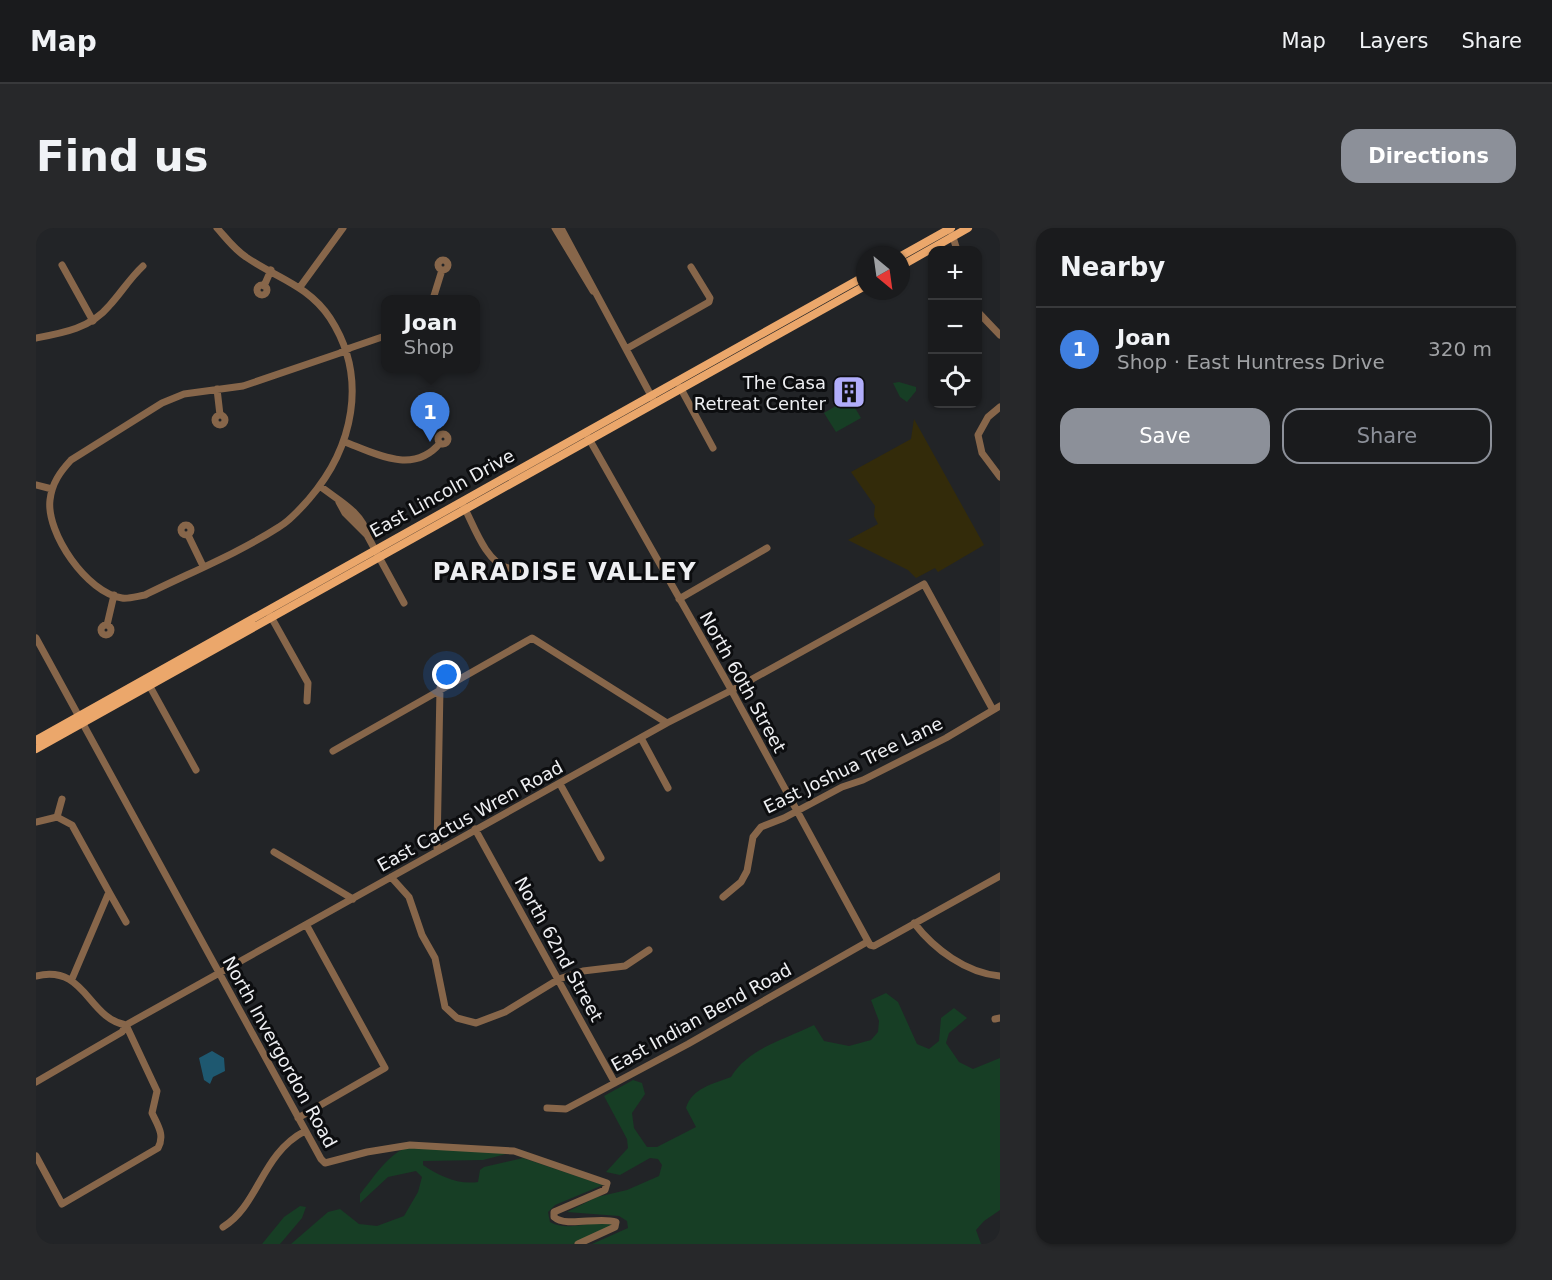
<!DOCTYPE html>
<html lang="en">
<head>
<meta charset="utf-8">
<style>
	body { margin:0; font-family:"DejaVu Sans",sans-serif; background:#27282a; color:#f1f3f6 }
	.controls { position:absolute; right:18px; top:18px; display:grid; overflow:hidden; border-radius:12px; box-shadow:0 2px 4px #0004 }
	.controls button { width:54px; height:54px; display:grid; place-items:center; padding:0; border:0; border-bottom:2px solid #38393b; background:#1a1b1d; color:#f1f3f6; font:30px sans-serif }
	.compass { position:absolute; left:820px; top:18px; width:54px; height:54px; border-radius:50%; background:#1a1b1d; box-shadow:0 2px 4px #0004; rotate:151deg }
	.you { position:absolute; left:411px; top:447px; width:21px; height:21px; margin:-15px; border:4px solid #fff; border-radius:50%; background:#1a73e8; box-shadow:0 0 0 9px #1a73e833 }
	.badge { display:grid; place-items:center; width:39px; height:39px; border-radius:50%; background:#8c9099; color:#fff; font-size:20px; font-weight:700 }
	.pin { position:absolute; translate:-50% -50px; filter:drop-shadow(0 2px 3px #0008) }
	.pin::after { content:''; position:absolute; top:32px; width:21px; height:18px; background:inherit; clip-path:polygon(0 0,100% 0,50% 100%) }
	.popup { position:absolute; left:345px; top:67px; width:99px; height:78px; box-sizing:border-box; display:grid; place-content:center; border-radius:12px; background:#1a1b1d; filter:drop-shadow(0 2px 4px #0005); font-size:20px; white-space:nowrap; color:#9fa1a4 }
	.popup b { font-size:22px; color:#f1f3f6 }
	.popup::after { content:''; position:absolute; left:50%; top:100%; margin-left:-12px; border:12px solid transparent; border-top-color:#1a1b1d }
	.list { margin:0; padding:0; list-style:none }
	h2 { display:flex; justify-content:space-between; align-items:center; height:78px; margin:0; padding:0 24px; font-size:26px }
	h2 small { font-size:20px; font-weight:400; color:#9fa1a4 }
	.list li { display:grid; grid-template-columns:39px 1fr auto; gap:18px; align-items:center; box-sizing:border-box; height:84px; padding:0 24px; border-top:2px solid #38393b }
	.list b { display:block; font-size:22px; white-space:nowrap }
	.list p { margin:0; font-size:20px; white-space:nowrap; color:#9fa1a4 }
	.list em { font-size:20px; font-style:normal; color:#9fa1a4 }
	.actions { display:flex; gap:12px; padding:18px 24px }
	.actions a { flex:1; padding:14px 0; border:2px solid #8c9099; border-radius:18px; text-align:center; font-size:21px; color:#8c9099 }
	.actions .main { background:#8c9099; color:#fff }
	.icon { flex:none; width:33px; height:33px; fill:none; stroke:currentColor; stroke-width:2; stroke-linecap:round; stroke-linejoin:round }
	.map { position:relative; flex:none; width:964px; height:1016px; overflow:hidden; border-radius:18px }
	header { display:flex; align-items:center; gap:36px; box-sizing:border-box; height:84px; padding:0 30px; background:#1a1b1d; border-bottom:2px solid #38393b }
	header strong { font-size:28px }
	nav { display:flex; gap:33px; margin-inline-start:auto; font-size:21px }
	.intro { display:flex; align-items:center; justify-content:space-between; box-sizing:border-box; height:144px; padding:0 36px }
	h1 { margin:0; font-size:42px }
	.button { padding:15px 27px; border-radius:18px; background:#8c9099; color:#fff; font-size:21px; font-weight:700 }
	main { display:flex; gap:36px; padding:0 36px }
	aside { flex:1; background:#1a1b1d; border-radius:18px; box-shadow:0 2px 4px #0004 }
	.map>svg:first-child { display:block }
</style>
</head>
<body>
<header>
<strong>Map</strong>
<nav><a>Map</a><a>Layers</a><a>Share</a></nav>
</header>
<div class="intro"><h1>Find us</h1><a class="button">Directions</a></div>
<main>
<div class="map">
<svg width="964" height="1016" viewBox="0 0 964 1016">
	<rect width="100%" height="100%" fill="#222427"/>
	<path fill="#173e25" d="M863 154 880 159V163L871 174 864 169 857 155Z
		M808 173H815L825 190 800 204 788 185Z
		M850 765 862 774 881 816 893 821 903 813 905 790 918 780 931 790 913 805 910 815 923 834 937 841 964 830V982L948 993 940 1002 945 1016H556L592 1000 591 993 583 988 531 984 561 969 591 962 623 948 626 937 622 931 614 930 584 947 570 944 592 920 591 911 568 868 597 852 606 855 609 866 596 885 598 900 611 919H621L660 899 650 880C656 860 677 856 695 849 712 820 748 812 778 797L788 813 813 818 835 812 842 804 843 793 835 772Z
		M374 919 474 925 447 932 387 933V937C403 948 422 957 442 954L444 942 448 939 487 930 567 957 519 977 512 984 514 994C531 1004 555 993 575 994V998L537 1016H255L292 984 304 981 323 996 341 998 368 988 382 964 386 949 380 943 352 949 324 975V966C337 951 353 923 374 919Z
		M264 978 270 979 266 990 244 1016H226L248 989Z"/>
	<path fill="#332b0a" d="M878 191 948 317 902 344 899 340 880 350 872 342 812 312 842 296 838 288 839 278 815 244 875 211Z"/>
	<path fill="#1e5870" d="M176 823 188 830 189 843 177 849 174 856 168 852 163 830Z"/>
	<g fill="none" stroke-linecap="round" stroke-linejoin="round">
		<path stroke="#87664a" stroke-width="7" d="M181 0C190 10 199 22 210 29 240 50 272 57 294 90 333 150 317 220 273 271 264 281 255 292 243 299 201 326 153 345 109 367 102 368 93 371 86 370 51 365 10 305 14 272 16 255 24 244 35 232L126 175 148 166 207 158 304 125 314 120 349 108
			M519 0 557 63
			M525 0 619 175
			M916 6 921 22
			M402 37a5 5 0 1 1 10 0a5 5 0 1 1-10 0Z
			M26 37 57 93
			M221 62a5 5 0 1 1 10 0a5 5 0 1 1-10 0Z
			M228 58 235 42
			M264 59 307 0
			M397 71 406 42
			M942 84 964 107
			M0 110C27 105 55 100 73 78 85 65 94 50 107 38
			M590 121 673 74 674 70 655 39
			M644 159 677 220
			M181 161 184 187
			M964 179 952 189 942 207 946 225 964 249
			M179 192a5 5 0 1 1 10 0a5 5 0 1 1-10 0Z
			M402 211a5 5 0 1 1 10 0a5 5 0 1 1-10 0Z
			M552 209 692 456 834 717 838 718 964 648
			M309 214C340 226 378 247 404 215
			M0 257 16 261
			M284 258C300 271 328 285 331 307L368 375
			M303 274 309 285 331 307
			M427 277C437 295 449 334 472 340 484 343 497 341 509 340
			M145 302a5 5 0 1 1 10 0a5 5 0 1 1-10 0Z
			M152 307 167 338
			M643 371 731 320
			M234 387 272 455 271 473
			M65 402a5 5 0 1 1 10 0a5 5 0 1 1-10 0Z
			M71 397 78 367
			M0 410 285 931 289 935 331 924 374 917 478 923 571 955 569 962 518 984V989C530 1000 563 988 580 994L579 999 542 1016
			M112 455 160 542
			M605 510 632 560
			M297 523 496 410 631 495
			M524 556 565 630
			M21 589 36 597 73 664 36 751
			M21 589 26 571
			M0 594 21 589
			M439 601 579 855
			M401 622 404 460
			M238 624 317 671
			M355 649 373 669 386 707 399 730 409 779 421 790 440 795 469 784 523 751 547 743 589 738 613 722
			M73 664 90 694
			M687 669 705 654 711 643 717 609 725 599 748 590 806 559 827 552 910 510 964 478
			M878 695C898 721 930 745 964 748
			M0 748C50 736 51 790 90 797
			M959 791 964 790
			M0 854 86 804 90 797 631 495 702 459 888 356 957 482
			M511 880 530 881 652 816 831 714
			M262 890 349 840 271 698
			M0 928 26 976 122 920C129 907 122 898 116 885L121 863 90 797
			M187 999C223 977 225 926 269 903"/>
		<path stroke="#eba76b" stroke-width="8" d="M865 28 915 0
			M865 38 932 0
			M0 512 829 48
			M0 521 829 58"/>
	</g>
	<defs>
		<g id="building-square" transform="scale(1.725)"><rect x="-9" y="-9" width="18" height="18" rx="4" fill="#b1adfa" stroke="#0c0d0f"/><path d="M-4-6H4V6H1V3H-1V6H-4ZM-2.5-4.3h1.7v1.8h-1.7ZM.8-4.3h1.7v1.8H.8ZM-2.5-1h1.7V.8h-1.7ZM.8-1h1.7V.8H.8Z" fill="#111"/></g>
	</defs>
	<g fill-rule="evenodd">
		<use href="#building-square" x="813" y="164"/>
	</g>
	<g text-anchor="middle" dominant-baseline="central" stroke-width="6" stroke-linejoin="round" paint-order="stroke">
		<g font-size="18" fill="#eeeff2" stroke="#0c0d0f" text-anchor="end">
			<text x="790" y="154">The Casa<tspan x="790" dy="21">Retreat Center</tspan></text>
		</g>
		<g font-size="18" fill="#eeeff2" stroke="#0c0d0f">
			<text transform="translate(406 265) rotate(-29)">East Lincoln Drive</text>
			<text transform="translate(707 454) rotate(61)">North 60th Street</text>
			<text transform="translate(817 537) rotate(-26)">East Joshua Tree Lane</text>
			<text transform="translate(434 588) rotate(-29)">East Cactus Wren Road</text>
			<text transform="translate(523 721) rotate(61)">North 62nd Street</text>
			<text transform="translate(665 789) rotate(-29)">East Indian Bend Road</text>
			<text transform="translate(244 824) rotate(61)">North Invergordon Road</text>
		</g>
		<g font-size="24" font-weight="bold" letter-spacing="1.5" fill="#eeeff2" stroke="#0c0d0f">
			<text x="529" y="344">PARADISE VALLEY</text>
		</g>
	</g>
</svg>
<div class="controls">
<button>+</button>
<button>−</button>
<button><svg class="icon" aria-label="locate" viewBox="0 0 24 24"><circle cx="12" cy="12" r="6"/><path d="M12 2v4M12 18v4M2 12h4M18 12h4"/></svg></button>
</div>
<svg class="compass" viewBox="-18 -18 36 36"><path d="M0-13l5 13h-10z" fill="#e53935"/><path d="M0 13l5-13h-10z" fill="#9fa1a4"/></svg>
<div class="you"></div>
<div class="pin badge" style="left:394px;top:214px;background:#3f7fe0">1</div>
<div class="popup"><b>Joan</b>Shop</div>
</div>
<aside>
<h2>Nearby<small></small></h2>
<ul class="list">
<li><span class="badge" style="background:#3f7fe0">1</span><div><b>Joan</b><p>Shop · East Huntress Drive</p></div><em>320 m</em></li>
</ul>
<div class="actions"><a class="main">Save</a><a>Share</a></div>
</aside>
</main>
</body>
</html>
